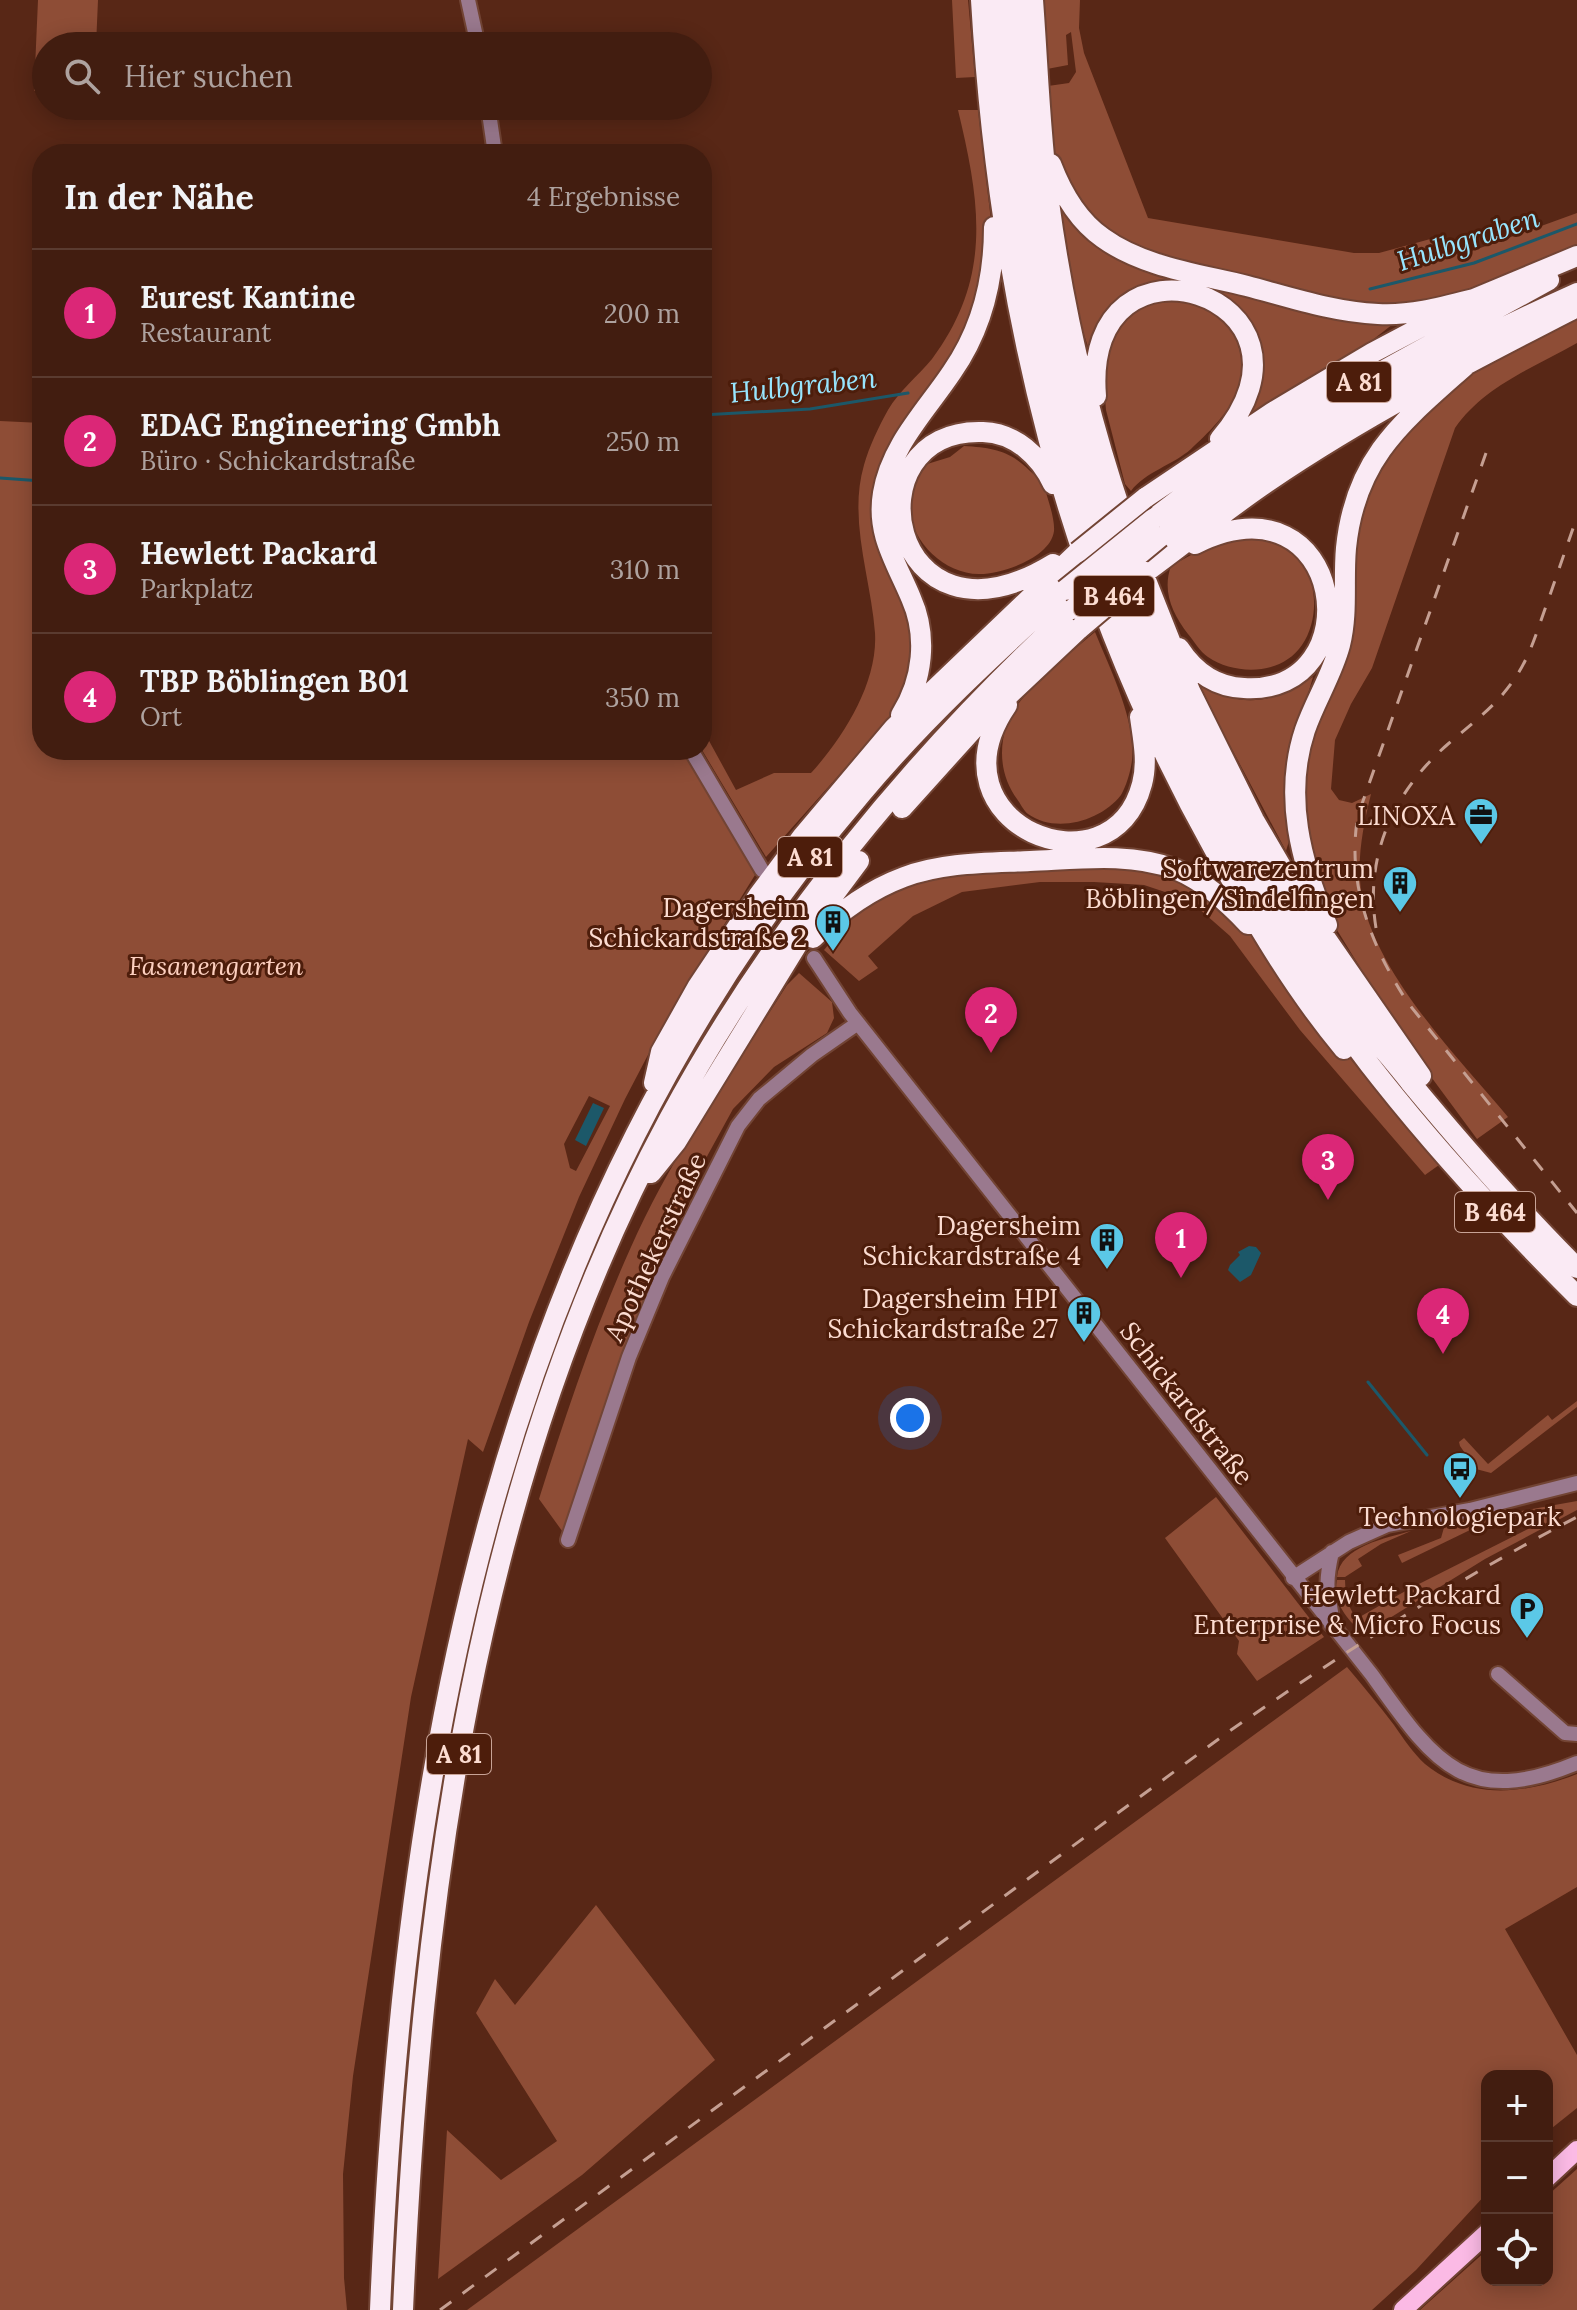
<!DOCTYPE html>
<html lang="de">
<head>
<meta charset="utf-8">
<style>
	body { margin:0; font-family:Lora,serif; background:#4c2a1e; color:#f1f3f6 }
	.controls { position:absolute; right:24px; bottom:24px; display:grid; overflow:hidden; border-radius:16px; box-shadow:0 4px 20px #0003 }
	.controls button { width:72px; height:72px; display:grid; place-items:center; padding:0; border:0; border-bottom:2px solid #5a3b30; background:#421d10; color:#f1f3f6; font:40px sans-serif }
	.you { position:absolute; left:910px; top:1418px; width:28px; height:28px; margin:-20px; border:6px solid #fff; border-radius:50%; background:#1a73e8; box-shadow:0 0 0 12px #1a73e833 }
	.badge { display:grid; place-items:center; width:52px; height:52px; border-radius:50%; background:#db2777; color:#fff; font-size:26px; font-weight:700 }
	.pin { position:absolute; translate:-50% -66px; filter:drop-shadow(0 2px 4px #0008) }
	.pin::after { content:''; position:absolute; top:42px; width:28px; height:24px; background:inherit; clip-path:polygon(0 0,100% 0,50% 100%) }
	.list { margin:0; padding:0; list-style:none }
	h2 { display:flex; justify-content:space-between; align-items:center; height:104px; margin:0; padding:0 32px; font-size:34px }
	h2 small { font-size:26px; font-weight:400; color:#aea29f }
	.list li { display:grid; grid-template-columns:52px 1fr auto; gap:24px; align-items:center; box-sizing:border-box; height:128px; padding:0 32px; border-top:2px solid #5a3b30 }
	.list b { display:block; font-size:30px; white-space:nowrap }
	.list p { margin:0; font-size:26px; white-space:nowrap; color:#aea29f }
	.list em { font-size:26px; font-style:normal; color:#aea29f }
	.icon { flex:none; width:44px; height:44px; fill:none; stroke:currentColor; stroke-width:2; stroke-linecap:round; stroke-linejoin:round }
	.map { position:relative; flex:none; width:1577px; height:2310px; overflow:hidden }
	.search { position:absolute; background:#421d10; box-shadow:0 4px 20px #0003; left:32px; top:32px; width:680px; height:88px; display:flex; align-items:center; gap:20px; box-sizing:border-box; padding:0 28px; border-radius:44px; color:#aea29f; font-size:30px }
	.panel { position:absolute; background:#421d10; box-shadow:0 4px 20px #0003; left:32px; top:144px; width:680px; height:616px; border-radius:32px }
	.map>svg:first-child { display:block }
</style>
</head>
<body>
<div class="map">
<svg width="1577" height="2310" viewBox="0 0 1577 2310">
	<rect width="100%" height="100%" fill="#582716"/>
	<path fill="#8e4d36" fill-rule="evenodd" d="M38 0H98L96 46H46V92L34 91Z
		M952 0H968L975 77 956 78Z
		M1042 0H1080L1079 28 1084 53 1148 218 1354 253H1379L1445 235 1458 256 1577 213V247L1447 297 1392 306 1347 303 1170 260 1119 240 1085 212 1059 168 1054 151 1048 86 1069 83 1076 72 1071 32 1066 35 1068 65 1047 69Z
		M958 110H978L992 229 976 315 877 482 917 652 895 712 766 857 702 750V728L736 790 774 773H811C843 738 878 683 875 633 871 578 848 520 864 465 869 447 879 426 888 410 899 391 918 376 932 359 993 277 980 202 958 110Z
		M1058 196 1098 239 1393 324 1361 349 1237 425C1288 362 1241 274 1160 283L1090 353 1076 310Z
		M1178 296C1190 302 1206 306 1217 314 1239 330 1248 366 1237 392 1229 413 1207 434 1191 449 1173 465 1145 472 1131 491L1125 484 1106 410 1104 387 1109 343 1131 313 1144 304Z
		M1577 313V343C1533 368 1484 386 1455 428L1372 668 1351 704 1335 740 1331 789 1339 800 1352 803 1371 794C1364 822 1358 852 1360 880 1364 963 1457 1056 1508 1117L1477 1139 1409 1047 1337 930 1309 856 1302 777 1351 553 1372 474 1444 388Z
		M0 421 42 423V750H686L755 875 673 1007 625 1099 579 1197 529 1322 483 1452 468 1439 411 1697 353 2076 343 2174 344 2278 347 2310H0ZM589 1096 610 1106 576 1171 570 1168 564 1144Z
		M964 446C993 448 1009 450 1030 471 1036 476 1043 481 1045 489 1048 500 1055 519 1054 531 1051 557 1003 574 980 574 939 575 897 528 912 486 914 479 920 472 924 465L950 457Z
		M1250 536C1258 537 1267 538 1274 540 1315 554 1325 611 1302 645 1282 675 1236 676 1208 657 1200 652 1194 641 1188 634 1172 613 1162 591 1171 566L1211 544Z
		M1095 632C1110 669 1136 720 1132 760 1131 770 1126 787 1121 795 1101 821 1056 834 1028 814 1024 811 1020 803 1017 799 1001 777 998 750 1007 724 1021 689 1067 656 1095 632Z
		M1313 677 1305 704 1287 807 1289 841 1286 851 1200 689 1203 687C1249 709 1271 702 1313 677Z
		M1100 861 1174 873 1238 917 1298 996 1439 1165 1425 1175 1300 1030 1230 936 1189 900 1144 885 1094 882H1040L962 892 913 916 868 956 878 968 859 981 824 950 833 939 830 934 846 912 940 871Z
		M799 973 832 1002 834 1018 827 1033 774 1067 733 1109 699 1171 643 1309 565 1535 539 1499C566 1414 594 1329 631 1247 672 1154 733 1071 787 985Z
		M1577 1401V1407L1491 1473 1476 1469 1460 1446 1459 1442 1464 1438 1488 1464 1548 1415 1552 1420Z
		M1216 1497 1324 1637 1257 1681 1237 1654 1239 1641 1165 1538Z
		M1577 1501V1510L1485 1559 1364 1634C1347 1620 1332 1602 1337 1580H1345L1346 1600 1356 1619 1409 1589 1532 1527 1525 1513 1515 1517 1516 1512Z
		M1511 1512 1510 1519 1505 1522 1501 1515 1402 1563 1398 1555 1441 1538 1445 1524Z
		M1411 1531 1381 1544 1358 1559 1362 1566 1345 1577H1337C1340 1546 1387 1538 1411 1531Z
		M1347 1667C1363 1686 1379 1705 1394 1725 1403 1738 1413 1753 1425 1764 1470 1801 1526 1794 1577 1774V1887L1505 1929 1577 2055V2108L1547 2132V2076H1487V2193L1416 2270 1372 2310H467Z
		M596 1905 715 2060 582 2175 438 2279 447 2130 501 2180 557 2141 476 2013 495 1979 515 2005Z
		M1577 2169V2310H1420L1487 2250V2280H1547V2196Z"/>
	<path fill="#1c5869" d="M593 1103 604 1108 586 1146 575 1140Z
		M1249 1246 1256 1247 1261 1253 1251 1275 1240 1282 1228 1270 1230 1265 1240 1255 1238 1252Z"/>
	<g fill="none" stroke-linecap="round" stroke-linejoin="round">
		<path stroke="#1c5869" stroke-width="3" d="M1370 289 1474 263 1577 224
			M702 415 810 409 908 393
			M0 478 42 481
			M1368 1382 1427 1455"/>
		<g stroke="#724434" stroke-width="18">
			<path id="minor" d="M468 0 478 46
				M488 106 495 154
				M691 750 762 870
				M814 958 850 1013 1372 1675C1433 1760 1464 1810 1577 1763
				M568 1540 629 1357 662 1277 738 1126 759 1099 812 1055 858 1023
				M1293 1578 1349 1542 1387 1525 1470 1510 1577 1483
				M1331 1625C1333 1612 1329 1605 1328 1592 1326 1579 1329 1565 1332 1552
				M1498 1674 1565 1733 1577 1734"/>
		</g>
		<g stroke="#724434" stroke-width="22">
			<path id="major" d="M1547 2178 1577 2150
				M1403 2310 1487 2233"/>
		</g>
		<g stroke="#724434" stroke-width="24">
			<path id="highway" d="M981 0C999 306 1065 582 1215 851 1254 920 1293 988 1344 1049
				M996 0C1003 105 1013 209 1034 312 1075 526 1157 730 1270 916 1304 971 1340 1028 1381 1079 1442 1156 1508 1227 1577 1296
				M1015 0C1021 102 1032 204 1051 305 1101 558 1207 812 1360 1021 1376 1042 1394 1061 1410 1082 1463 1146 1518 1209 1577 1268
				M1033 0C1038 67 1040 135 1049 202 1064 313 1090 424 1127 529
				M1051 164C1062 193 1077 220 1103 238 1143 267 1199 274 1247 286 1289 297 1333 312 1378 314 1410 316 1443 307 1474 299
				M1096 396C1081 213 1343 295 1220 439
				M1145 498 1273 412 1372 353 1474 299 1577 256
				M1153 519C1278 421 1412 356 1549 280
				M1160 537C1287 437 1430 359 1577 293
				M1138 560 1190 691 1254 820 1309 914 1421 1076
				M1053 564C887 665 846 427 983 432 1015 433 1040 456 1053 484
				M1146 572C1187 542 1226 510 1269 481 1366 415 1472 361 1577 307
				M1179 648C1194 671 1215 687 1244 688 1374 696 1347 469 1195 544
				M1007 705C925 825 1112 899 1142 784 1148 762 1143 739 1140 717
				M901 715C923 680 928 636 911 598 896 562 876 534 883 493 891 445 926 411 952 372 982 329 994 279 994 227
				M902 808 976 726 1080 628
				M1327 925C1301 862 1283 796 1305 730 1315 701 1332 675 1340 645 1348 613 1343 581 1346 548 1355 458 1402 422 1465 366
				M813 938C839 912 869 890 904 877 944 862 988 863 1030 861 1078 859 1130 852 1175 869 1204 881 1227 902 1248 924
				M654 1083 661 1052 698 986 758 896 802 837 894 728 1078 552
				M651 1173 676 1142 800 940 859 861
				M380 2310C403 1763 496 1223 862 793 924 719 994 655 1065 590
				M403 2310C421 1903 473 1483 669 1119 772 928 914 756 1073 609"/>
		</g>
		<use href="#minor" stroke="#9a798e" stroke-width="14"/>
		<use href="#major" stroke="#fbbae5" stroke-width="18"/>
		<use href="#highway" stroke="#faeaf4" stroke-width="20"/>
		<path stroke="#c59f92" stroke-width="3" stroke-dasharray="14 14" stroke-linecap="butt" d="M1486 453 1358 815C1346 883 1371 946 1408 1003L1577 1213
			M1376 928C1364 856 1394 791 1448 744 1471 724 1495 707 1513 681 1529 659 1536 634 1545 609 1556 578 1566 548 1577 517
			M440 2310 1231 1730C1343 1653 1456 1580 1577 1517"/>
		<g stroke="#724434" stroke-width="24" stroke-linecap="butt">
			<path id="highway-bridge" d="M1078 552 1145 498
				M1065 590 1153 519
				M1073 609 1160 537
				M1080 628 1146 572"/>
		</g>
		<use href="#highway-bridge" stroke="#faeaf4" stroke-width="20"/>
	</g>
	<defs>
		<g id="office-pin" transform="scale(1.8)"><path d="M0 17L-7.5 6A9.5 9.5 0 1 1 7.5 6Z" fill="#5bc8e7" stroke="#4d1d0b"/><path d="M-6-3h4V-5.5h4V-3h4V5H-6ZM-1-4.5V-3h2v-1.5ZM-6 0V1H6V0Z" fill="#111"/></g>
		<g id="building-pin" transform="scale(1.8)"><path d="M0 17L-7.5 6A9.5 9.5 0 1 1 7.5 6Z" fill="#5bc8e7" stroke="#4d1d0b"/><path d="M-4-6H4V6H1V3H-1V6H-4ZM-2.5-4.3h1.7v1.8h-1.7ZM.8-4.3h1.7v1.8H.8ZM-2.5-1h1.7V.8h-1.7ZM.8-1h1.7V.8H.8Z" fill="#111"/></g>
		<g id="bus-pin" transform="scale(1.8)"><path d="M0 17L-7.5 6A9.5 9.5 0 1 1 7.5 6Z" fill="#5bc8e7" stroke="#4d1d0b"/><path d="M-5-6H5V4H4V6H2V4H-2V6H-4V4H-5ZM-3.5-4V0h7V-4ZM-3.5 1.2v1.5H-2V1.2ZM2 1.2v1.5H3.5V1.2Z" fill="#111"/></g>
		<g id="parking-pin" transform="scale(1.8)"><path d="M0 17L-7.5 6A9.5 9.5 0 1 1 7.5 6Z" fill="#5bc8e7" stroke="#4d1d0b"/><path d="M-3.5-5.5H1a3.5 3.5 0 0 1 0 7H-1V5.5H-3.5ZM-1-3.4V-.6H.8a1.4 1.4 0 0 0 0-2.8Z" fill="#111"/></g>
	</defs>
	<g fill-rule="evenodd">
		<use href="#office-pin" x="1481" y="815"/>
		<use href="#building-pin" x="1400" y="883"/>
		<use href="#building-pin" x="833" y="922"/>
		<use href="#building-pin" x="1107" y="1240"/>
		<use href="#building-pin" x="1084" y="1313"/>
		<use href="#bus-pin" x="1460" y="1469"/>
		<use href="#parking-pin" x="1527" y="1609"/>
	</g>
	<g text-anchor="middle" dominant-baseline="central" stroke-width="6" stroke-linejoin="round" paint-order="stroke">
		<g fill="#4d1d0b" stroke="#c8a396" stroke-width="2">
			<rect x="1327" y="362" width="64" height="40" rx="6"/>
			<rect x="1074" y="576" width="80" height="40" rx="6"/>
			<rect x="778" y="837" width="64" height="40" rx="6"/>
			<rect x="1455" y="1192" width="80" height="40" rx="6"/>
			<rect x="427" y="1734" width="64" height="40" rx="6"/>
		</g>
		<g font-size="24" font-weight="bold" fill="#fcdcd1">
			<text x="1359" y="382">A 81</text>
			<text x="1114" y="596">B 464</text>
			<text x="810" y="857">A 81</text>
			<text x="1495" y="1212">B 464</text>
			<text x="459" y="1754">A 81</text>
		</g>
		<g font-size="26" fill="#fcdcd1" stroke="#4d1d0b" text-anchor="end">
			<text x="1455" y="815">LINOXA</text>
			<text x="1374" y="868">Softwarezentrum<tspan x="1374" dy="30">Böblingen/Sindelfingen</tspan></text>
			<text x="807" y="907">Dagersheim<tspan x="807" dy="30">Schickardstraße 2</tspan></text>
			<text x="1081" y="1225">Dagersheim<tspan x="1081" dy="30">Schickardstraße 4</tspan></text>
			<text x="1058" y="1298">Dagersheim HPI<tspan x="1058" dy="30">Schickardstraße 27</tspan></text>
			<text x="1460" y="1516" text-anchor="middle">Technologiepark</text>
			<text x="1501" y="1594">Hewlett Packard<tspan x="1501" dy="30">Enterprise &amp; Micro Focus</tspan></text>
		</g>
		<g font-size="26" font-style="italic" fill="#fdd0c0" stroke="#4d1d0b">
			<text x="216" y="965">Fasanengarten</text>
		</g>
		<g font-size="26" fill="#fcdcd1" stroke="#4d1d0b">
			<text transform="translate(655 1247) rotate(-65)">Apothekerstraße</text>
			<text transform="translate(1187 1403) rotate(52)">Schickardstraße</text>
		</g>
		<g font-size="28" font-style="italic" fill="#97e5fe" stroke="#4d1d0b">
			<text transform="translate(1468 239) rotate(-18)">Hulbgraben</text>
			<text transform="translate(803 385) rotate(-6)">Hulbgraben</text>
		</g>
	</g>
</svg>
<div class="controls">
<button>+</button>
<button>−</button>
<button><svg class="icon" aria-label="locate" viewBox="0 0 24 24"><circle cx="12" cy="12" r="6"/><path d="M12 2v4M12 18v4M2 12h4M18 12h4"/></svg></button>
</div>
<div class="you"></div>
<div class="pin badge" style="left:1181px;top:1278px">1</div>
<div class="pin badge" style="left:991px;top:1053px">2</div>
<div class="pin badge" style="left:1328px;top:1200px">3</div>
<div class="pin badge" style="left:1443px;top:1354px">4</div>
<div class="search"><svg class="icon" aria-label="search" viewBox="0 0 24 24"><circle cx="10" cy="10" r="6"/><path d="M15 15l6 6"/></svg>Hier suchen</div>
<section class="panel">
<h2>In der Nähe<small>4 Ergebnisse</small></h2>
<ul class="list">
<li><span class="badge">1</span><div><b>Eurest Kantine</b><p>Restaurant</p></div><em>200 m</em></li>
<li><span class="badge">2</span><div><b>EDAG Engineering Gmbh</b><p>Büro · Schickardstraße</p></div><em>250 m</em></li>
<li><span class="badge">3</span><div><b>Hewlett Packard</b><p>Parkplatz</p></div><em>310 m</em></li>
<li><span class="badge">4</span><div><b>TBP Böblingen B01</b><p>Ort</p></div><em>350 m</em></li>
</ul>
</section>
</div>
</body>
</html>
